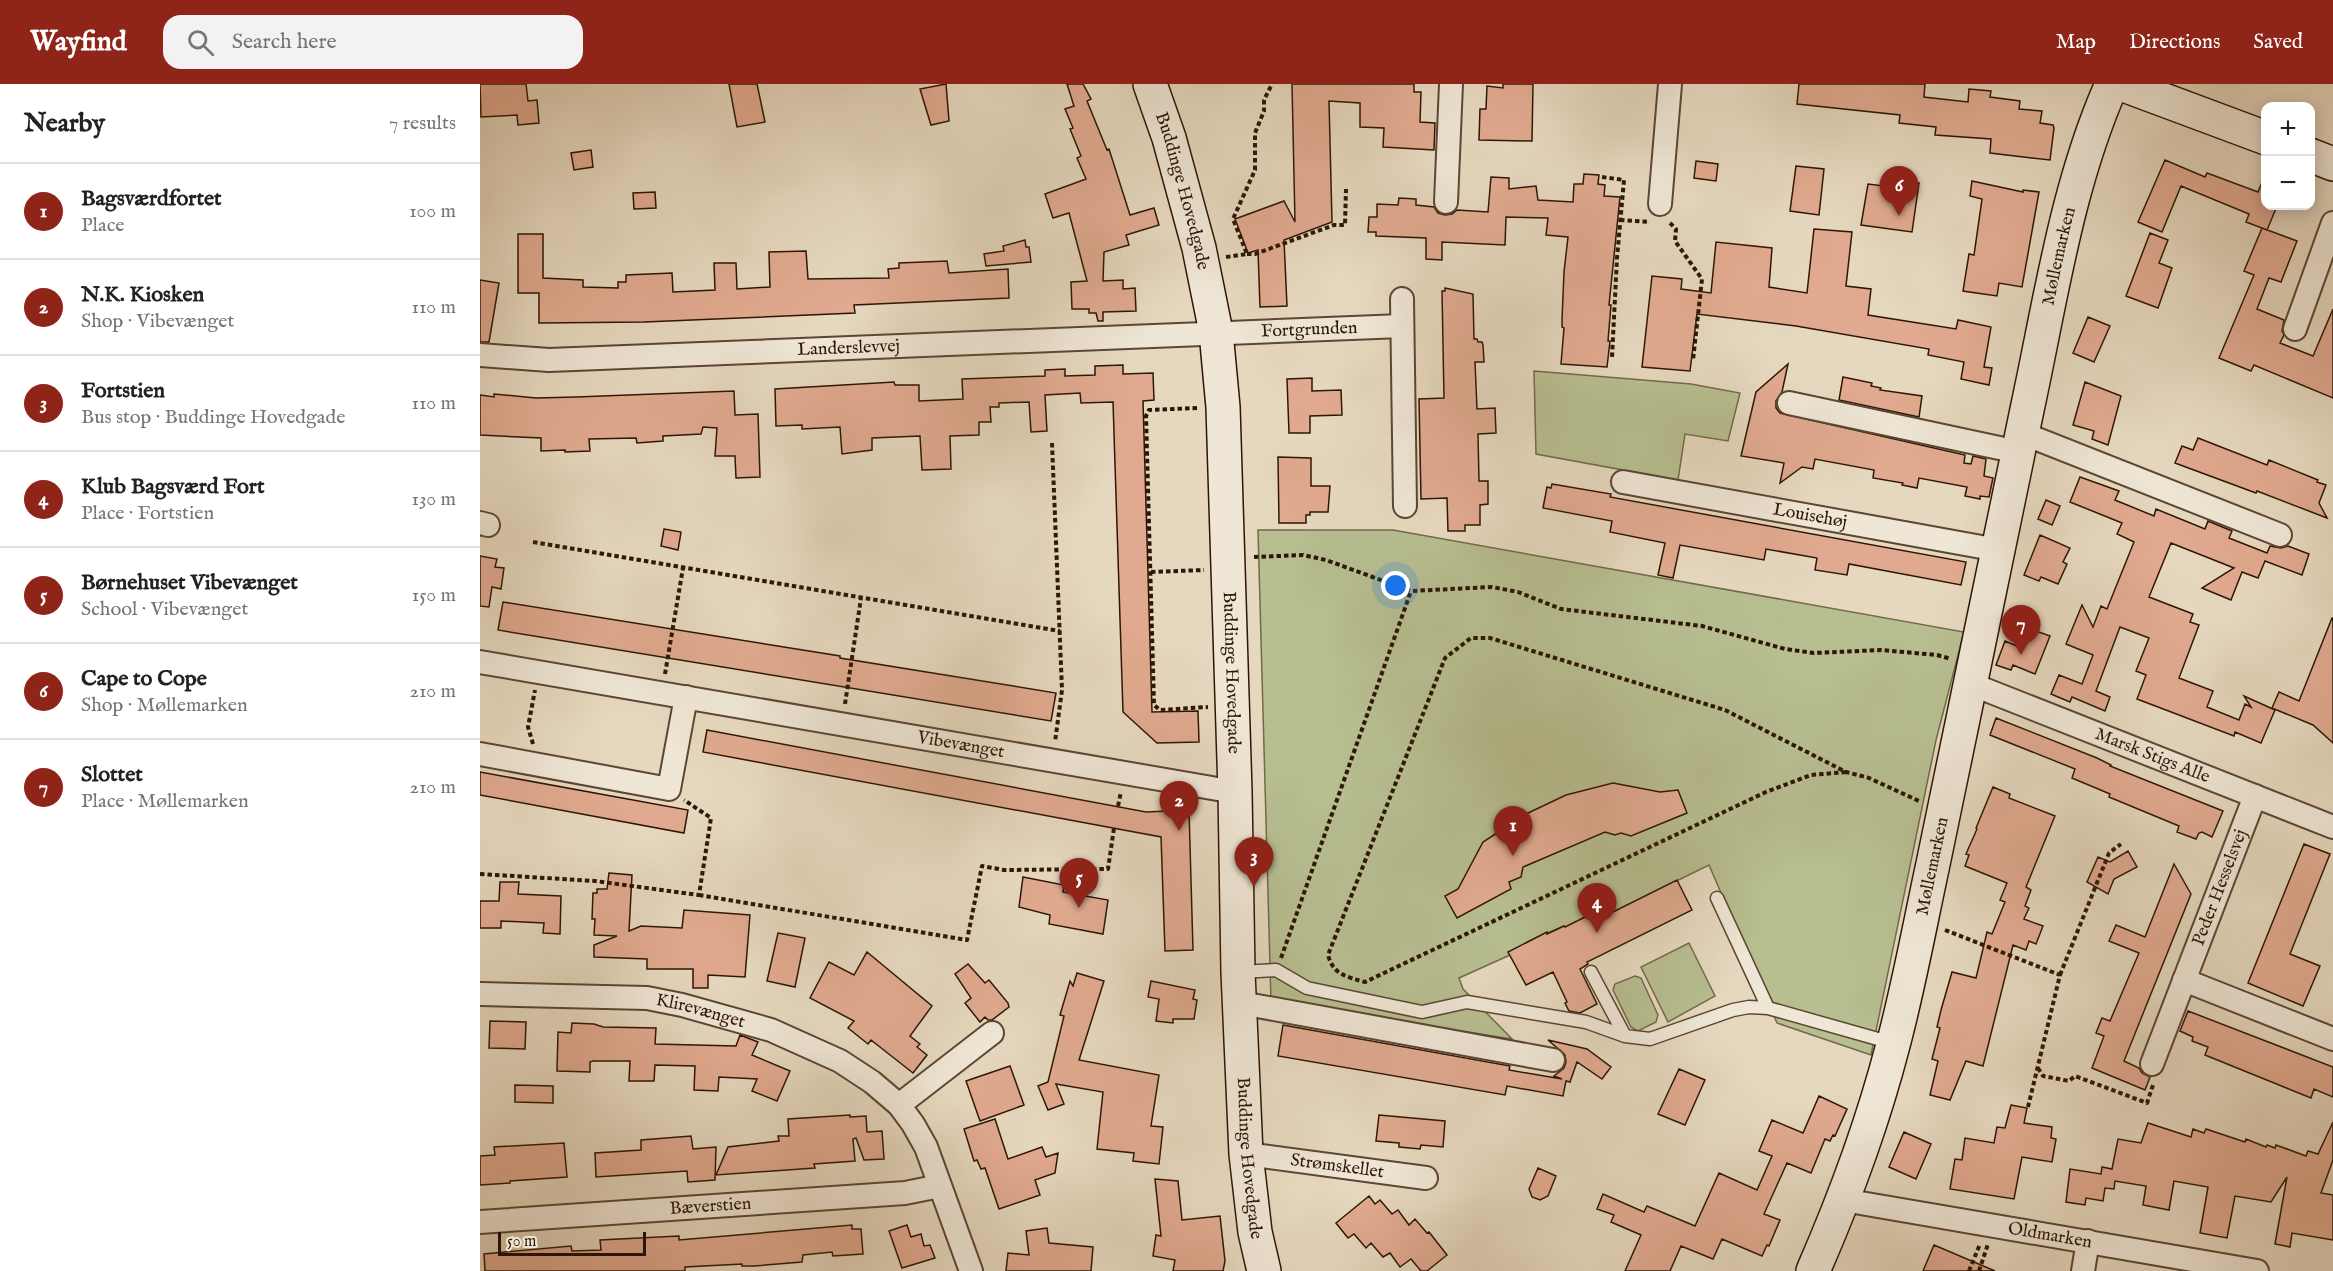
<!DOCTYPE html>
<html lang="en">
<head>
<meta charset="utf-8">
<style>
	body { margin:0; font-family:"IM FELL English",serif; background:#f2f2f2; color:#222 }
	.controls { position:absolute; right:18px; top:18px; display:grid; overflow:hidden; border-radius:12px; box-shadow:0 3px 15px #0003 }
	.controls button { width:54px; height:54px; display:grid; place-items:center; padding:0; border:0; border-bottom:2px solid #e0e0e0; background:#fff; color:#222; font:30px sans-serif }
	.scale { position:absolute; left:18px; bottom:15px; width:148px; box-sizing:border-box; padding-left:6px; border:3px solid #2d1605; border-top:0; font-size:16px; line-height:21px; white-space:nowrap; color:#2d1605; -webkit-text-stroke:4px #efe6d5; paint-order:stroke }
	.you { position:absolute; left:916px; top:502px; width:21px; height:21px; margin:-15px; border:4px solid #fff; border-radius:50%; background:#1a73e8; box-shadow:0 0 0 9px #1a73e833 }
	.badge { display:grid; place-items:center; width:39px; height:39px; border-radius:50%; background:#8f2418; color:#fff; font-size:20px; font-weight:700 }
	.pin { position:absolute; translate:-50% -50px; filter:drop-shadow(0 2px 3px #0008) }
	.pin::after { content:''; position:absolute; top:32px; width:21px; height:18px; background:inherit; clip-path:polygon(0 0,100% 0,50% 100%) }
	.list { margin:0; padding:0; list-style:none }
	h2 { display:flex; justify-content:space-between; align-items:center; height:78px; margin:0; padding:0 24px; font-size:26px }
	h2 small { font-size:20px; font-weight:400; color:#767676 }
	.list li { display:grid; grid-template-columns:39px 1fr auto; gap:18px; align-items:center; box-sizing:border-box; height:96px; padding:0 24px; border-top:2px solid #e0e0e0 }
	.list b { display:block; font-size:22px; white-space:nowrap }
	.list p { margin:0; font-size:20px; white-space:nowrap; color:#767676 }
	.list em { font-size:20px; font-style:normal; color:#767676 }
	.icon { flex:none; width:33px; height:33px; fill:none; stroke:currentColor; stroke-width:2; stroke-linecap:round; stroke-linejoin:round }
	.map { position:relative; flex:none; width:1853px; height:1187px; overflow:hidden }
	header { display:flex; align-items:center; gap:36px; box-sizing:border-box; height:84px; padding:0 30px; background:#8f2418; color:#fff }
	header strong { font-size:28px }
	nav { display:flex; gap:33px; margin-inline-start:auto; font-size:21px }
	.search { width:420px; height:54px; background:#f2f2f2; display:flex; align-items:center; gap:15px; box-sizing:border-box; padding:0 21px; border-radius:18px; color:#767676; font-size:22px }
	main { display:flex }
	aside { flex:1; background:#fff }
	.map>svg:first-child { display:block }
</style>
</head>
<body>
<header>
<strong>Wayfind</strong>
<div class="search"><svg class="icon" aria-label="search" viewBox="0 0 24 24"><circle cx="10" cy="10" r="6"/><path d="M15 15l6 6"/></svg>Search here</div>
<nav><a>Map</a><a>Directions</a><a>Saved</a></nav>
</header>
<main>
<aside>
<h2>Nearby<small>7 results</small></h2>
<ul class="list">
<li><span class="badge">1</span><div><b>Bagsværdfortet</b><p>Place</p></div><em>100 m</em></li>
<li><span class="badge">2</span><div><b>N.K. Kiosken</b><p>Shop · Vibevænget</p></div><em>110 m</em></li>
<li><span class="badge">3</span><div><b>Fortstien</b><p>Bus stop · Buddinge Hovedgade</p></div><em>110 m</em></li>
<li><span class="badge">4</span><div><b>Klub Bagsværd Fort</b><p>Place · Fortstien</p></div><em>130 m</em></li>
<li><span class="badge">5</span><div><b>Børnehuset Vibevænget</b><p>School · Vibevænget</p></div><em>150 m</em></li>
<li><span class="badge">6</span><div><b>Cape to Cope</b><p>Shop · Møllemarken</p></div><em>210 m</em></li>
<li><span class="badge">7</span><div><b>Slottet</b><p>Place · Møllemarken</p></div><em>210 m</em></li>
</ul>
</aside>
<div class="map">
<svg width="1853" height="1187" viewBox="0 0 1853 1187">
	<rect width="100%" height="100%" fill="#e6d8bf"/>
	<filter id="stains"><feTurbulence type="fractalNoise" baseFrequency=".00333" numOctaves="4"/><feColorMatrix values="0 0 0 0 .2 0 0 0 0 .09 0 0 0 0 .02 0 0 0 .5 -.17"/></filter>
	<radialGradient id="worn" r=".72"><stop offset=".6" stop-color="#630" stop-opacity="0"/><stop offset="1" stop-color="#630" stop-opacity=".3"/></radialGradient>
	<path fill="#b7be90" stroke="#726a4a" stroke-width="1.5" d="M1054 287 1211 300 1260 309 1248 357 1205 350 1198 396 1056 370Z
		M778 446H913L1484 548 1456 656 1391 971 1297 939 1229 781 1115 837 1111 830 1087 846 1084 842 1049 857 1030 871 979 894 983 905 1032 955 791 918Z
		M1209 859 1235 912 1188 938 1161 883Z
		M1155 892 1161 894 1178 931 1176 938 1158 947 1151 943 1133 906 1135 900Z"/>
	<path fill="#e1aa90" stroke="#2d1605" stroke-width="1.5" d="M0 0H46L48 17 57 16 59 39 38 41 37 31 1 33Z
		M249 0H277L285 38 257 43Z
		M466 0 469 37 451 41 440 5Z
		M587 0H603L611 15 607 17 627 66 629 65 650 131 674 124 679 141 646 151 649 161 624 168 623 197 643 196V205L655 204 656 227 623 228V237H618L616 229H609V225H592L591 198 607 197 589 129 573 134 565 110 606 95 597 74 601 72 590 45 593 44 585 25 594 22Z
		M812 0H934V8H941L940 38 955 39 954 66 903 63 904 44 880 43V19L849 17 852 138 804 156 807 222 780 223 778 166 768 169 755 135 804 117 815 138Z
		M1023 0H1053L1052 57 999 56 1000 25H1006L1007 2 1023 4Z
		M1319 0H1445L1444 13 1488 18 1489 5 1511 7 1510 13 1540 17 1539 25 1562 27 1560 39 1573 41 1574 44 1570 76 1510 69 1511 55 1455 51 1456 43 1419 39 1420 31 1317 20Z
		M111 66 113 83 94 86 91 69Z
		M1685 76 1725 93 1727 89 1778 108 1785 91V122H1797L1787 146 1766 138 1769 130 1701 102 1682 148 1658 138Z
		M1216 77 1238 80 1236 97 1214 94Z
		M1316 82 1344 85 1339 131 1310 127Z
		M1104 90 1119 91 1118 100 1125 101 1124 112 1140 113 1129 221H1131L1128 257H1130L1127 283 1081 280 1084 244 1082 243V236L1084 188 1088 153 1066 151 1068 134 1026 133 1025 161 962 158V176L946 175V154L896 152V148H888L889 133H897V120L918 121 919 114 936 115V121L954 123 958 129 965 131 972 130 977 126 1008 128 1011 93 1029 94V105L1056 102 1058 116 1093 118 1094 100H1103Z
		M1405 94 1439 99 1432 148 1381 141 1388 100 1404 102Z
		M1492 97 1543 108V106L1559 108 1542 203 1519 199 1517 212 1483 207 1489 170 1494 171 1502 115 1490 112Z
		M175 108 176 124 154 125 153 109Z
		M1782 144 1817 157 1801 198 1789 194 1777 225 1804 236 1802 247 1804 251 1800 259 1833 272 1853 225V314L1774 281 1771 287 1739 274 1774 191 1764 187Z
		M1334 145 1372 148 1366 202 1391 205 1388 231 1476 245 1478 236 1511 243 1504 283 1512 284 1509 301 1481 295 1484 278 1448 271 1449 265 1316 242 1217 230 1210 287 1162 283 1172 192 1202 195 1201 205 1231 209 1236 158 1292 164 1289 203 1327 209Z
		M1670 149 1688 156 1679 179 1692 184 1678 224 1646 212Z
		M38 150H63V194L103 196V203L138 204V198H146V191L192 189 193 208 235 206 234 179H256L257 205 290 203 289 168 326 167 328 195 409 194 408 185 419 184V179L467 177 469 189 528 185 529 214 374 221 375 229 164 238 59 239V209H38Z
		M545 156 546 163H549L551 178 506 182 504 170 524 167 523 162Z
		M0 196 19 199 9 258H0Z
		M965 204 993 210 994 255H997L998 258H1002L1003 261 1004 278H995L997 325 1015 324 1016 349 998 350 999 397H1008V420L1000 421V441H985V447H968L967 414 941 415 939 315 964 314 962 207H965Z
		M1608 233 1630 242 1614 278 1593 269Z
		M1308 280 1302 308 1296 317V324L1300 329 1485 371 1484 379 1491 380 1493 372 1506 375 1504 392 1513 394 1509 413 1500 412V415L1485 412 1487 403 1439 394 1437 404 1422 401 1423 399 1393 394 1394 386 1335 375 1333 385 1322 383 1300 399 1304 379 1261 372 1276 308Z
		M643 281V290L673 289 674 316 663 317 672 628 718 627 719 658 677 659 643 628 633 318 601 319 600 309 565 311 567 347 551 348 549 318 519 319V323H510L511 338H499V351L470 352 471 385 442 386 440 352 392 354V366L362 370 360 343 322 345V341L296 342 295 305 414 298 415 301H439V317L483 315 482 295 565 292V286L585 285V292L615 291V282Z
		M1363 293 1392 299 1391 302 1401 304 1400 306 1442 312 1439 333 1359 316Z
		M832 294V307L861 306 862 331 830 332V349H809L807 295Z
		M1605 298 1641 312 1628 361 1612 355 1614 347 1593 341Z
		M254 307 255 331 278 330 280 393 256 394 255 372H235L237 344 223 343 221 350 183 352V357L157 359 156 354 109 355 110 367 85 368V366L61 367V354L0 351V311L14 313V310L56 314 96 313Z
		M1718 354 1787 381 1789 376 1838 396 1837 398 1846 401 1839 419 1847 434 1777 407 1776 409 1695 379 1702 362 1713 366Z
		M798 373 831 374V402H850L848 428H830V431H826V439H799Z
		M1600 393 1639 407 1635 416 1674 432 1676 425 1725 445 1728 437 1752 447 1749 454 1787 469 1790 462 1801 464 1808 462 1829 470 1822 491 1785 477 1778 494 1762 488 1751 516 1722 504 1754 484 1691 459 1669 513 1713 530 1710 538 1719 541 1699 594 1733 607 1727 623 1759 636 1765 620 1771 623 1764 612 1795 626 1781 659 1755 648 1754 652 1657 615 1666 591 1656 587 1669 554 1640 543 1616 607 1630 613 1625 627 1592 613 1590 618 1571 610 1579 591 1602 600 1613 571 1586 560 1602 521 1613 543 1621 522 1627 525 1654 458 1637 450 1642 439 1590 418Z
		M1072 400 1131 410 1130 413 1486 478 1481 501 1369 480 1367 491 1335 486 1337 474 1286 465 1284 476 1200 461 1193 494 1178 491 1185 459 1130 448 1132 437 1063 424 1067 403 1071 404Z
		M1566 416 1580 422 1572 441 1558 435Z
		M184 445 201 448 198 466 181 462Z
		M1560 451 1590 464 1583 478 1587 480 1578 500 1561 493 1559 497 1544 491Z
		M0 472 17 475 15 483 24 484 21 505 12 503 9 523 0 522Z
		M23 518 360 572V574L576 609 571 637 18 546Z
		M1852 534H1853V659L1833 641 1792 624 1799 608 1819 617Z
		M1545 543 1570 552 1555 590 1533 581 1531 586 1516 581 1525 557 1537 562Z
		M1516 634 1617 674 1631 681 1630 682 1743 727 1732 753 1722 748 1719 749 1716 755 1697 748 1699 742 1629 713 1630 710 1592 694 1595 685 1510 651Z
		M227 646 666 728 709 726 713 866 685 867 681 753 223 668Z
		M0 688 208 726 204 749 0 711Z
		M1133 699 1180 708 1198 706 1207 729 1151 752 1141 749 1135 751 1125 748 1043 783 1041 793 1029 798 1031 805 977 834 965 812 978 805 1003 758 1046 730 1086 711Z
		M1513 703 1530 710 1529 714 1575 732 1546 803 1551 806 1545 822 1549 824 1544 835 1563 842 1556 860 1549 857 1546 866 1533 861 1503 982 1486 977 1470 1016 1450 1011 1458 977 1452 975 1460 944 1457 943 1461 926 1472 888 1496 894 1507 848 1512 850 1525 818 1520 816 1527 799 1485 782 1489 771 1486 770 1497 745 1496 744Z
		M1824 760 1850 770 1810 870 1840 882 1823 922 1768 899Z
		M1648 767 1657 783 1634 795 1628 810 1607 798 1618 773 1630 778Z
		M1694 780 1711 810 1644 977 1659 984 1662 989 1670 993 1665 1006 1612 984 1624 952 1616 949 1622 934 1630 937 1659 869 1629 857 1636 841 1665 853Z
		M129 789 152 791 149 847 161 842 202 844 204 826 270 831 265 893 228 891V904H213V885H167V875L114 873V861L137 852 114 851 115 835H112L113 809H117V805H127Z
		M543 793 584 801 583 808 628 816 623 850 569 840 570 831 539 823Z
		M1197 796 1212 826 1107 878 1108 880 1100 885 1117 920 1100 929 1089 927 1085 919 1087 918 1073 888 1046 901 1028 868 1067 848V850L1084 842 1085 843 1111 830 1115 837Z
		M20 798H39L38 810 81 812 80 850 63 849 64 839 21 837V844H0V817H19Z
		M298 849 325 854 315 903 287 897Z
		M387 868 452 922 430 952 440 960 437 963 447 971 433 989 391 956 388 960 368 944 374 937 330 914 349 878 374 891Z
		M488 880 505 899 509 896 528 919 529 923 512 936H508L505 933 500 938 485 919 491 914 475 890Z
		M597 889 624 897 599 976 679 991 671 1042 683 1043 679 1080 653 1077 654 1069 617 1065 623 1008 576 1000 584 1020 568 1026 558 1002 568 998 584 932 580 931 590 897 593 902Z
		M671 897 715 906 713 915 717 916 714 935H693V939L676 937 679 915 668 913Z
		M1708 927 1853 983V1013L1834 1005 1831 1014 1725 971 1728 963 1712 957 1713 953 1700 947Z
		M10 937 46 938 45 965 9 964Z
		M92 939 114 940 123 943 176 944 175 960 256 962 260 951 278 958 272 971 310 987 297 1017 272 1007 277 995 239 993 238 1007 214 1006 215 982 175 981 174 997H149L150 977H113L110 978V988L77 987 78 948 91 949Z
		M803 941 1030 982 1029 986 1082 995 1074 992 1084 984 1086 978 1085 971 1068 956 1107 965 1131 983 1122 995 1097 978 1090 998 1086 997 1083 1012 1027 1002 1025 1011 798 972Z
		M530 982 544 1021 500 1037 486 997Z
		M1199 985 1225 996 1205 1041 1178 1030Z
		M35 1001 73 1002V1019L35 1018Z
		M1339 1012 1367 1025 1355 1052 1353 1051 1350 1057 1345 1055 1331 1089 1307 1079 1284 1130 1300 1136 1289 1162 1287 1161 1282 1172 1242 1155 1233 1175 1201 1162 1190 1187H1145L1161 1151 1131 1138 1134 1131 1117 1125 1123 1110 1164 1128 1167 1122 1215 1142 1239 1089 1277 1106 1292 1072 1279 1067 1292 1036 1323 1049Z
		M1531 1021 1547 1024 1544 1039 1572 1043 1571 1054 1576 1055 1572 1078 1542 1073 1534 1115 1470 1105 1475 1075 1482 1076 1485 1054 1514 1059 1517 1043 1525 1044Z
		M370 1031V1033L386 1032 387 1048 402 1047 404 1075 384 1076 376 1054 373 1055 375 1077 334 1080 335 1084 236 1091 248 1063 299 1057 298 1052H309L308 1035Z
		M899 1031 965 1037 963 1063 941 1061 940 1065 919 1063V1059L896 1057Z
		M515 1035 528 1075 562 1063 566 1073 578 1069 575 1089 555 1096 560 1111 519 1125 505 1084 501 1085 497 1076 494 1077 484 1045Z
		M1853 1038V1076L1841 1109 1853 1111V1156L1812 1149 1810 1163 1795 1160 1807 1093 1791 1118 1755 1112 1747 1154 1720 1149 1728 1103 1694 1097 1689 1126 1663 1121 1666 1102 1635 1097 1634 1105 1625 1104 1623 1117 1606 1114 1605 1121 1586 1118 1590 1085 1621 1090 1622 1083 1632 1085 1638 1055 1661 1059 1668 1039 1711 1053 1713 1045 1724 1049 1726 1045 1765 1058 1766 1055 1786 1063 1787 1061 1795 1064 1796 1061 1826 1072 1828 1067 1838 1070Z
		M1424 1048 1451 1060 1436 1095 1409 1083Z
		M211 1052 213 1065 236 1063 235 1096 208 1098 207 1087 116 1093 115 1069 161 1066V1056Z
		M84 1059 87 1093 30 1097V1099L0 1101V1072L15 1071 14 1063Z
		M1058 1084 1076 1092 1068 1112 1060 1116 1052 1113 1049 1105Z
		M675 1095 698 1097 702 1136 740 1132 745 1177 743 1187H693L695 1176 673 1172 676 1151 681 1152Z
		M889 1112 895 1120 900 1116 912 1130 918 1126 929 1141 935 1135 947 1149 949 1148 967 1171 947 1187H941L931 1175 920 1183 910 1169 903 1173 891 1159 886 1164 874 1150 868 1154 856 1139Z
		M372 1141V1145H381L383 1170 353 1172 352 1168 323 1171 322 1178 274 1182H262V1180L205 1183V1187H5L4 1170 91 1162 92 1167 121 1166 120 1156 199 1152V1156Z
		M427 1141 431 1153 441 1150 444 1162 450 1161 455 1174 422 1184 409 1147Z
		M567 1144 569 1159 613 1163 611 1187H526L528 1169 549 1171 546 1147Z
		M1454 1161 1515 1187H1443Z"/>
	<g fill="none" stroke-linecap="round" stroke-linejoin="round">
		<g stroke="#5b4634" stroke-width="15">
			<path id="lane" d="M1237 814 1288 924
				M760 888 796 886 827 904 942 928 987 918 1106 938 1145 952 1170 955 1253 926 1269 923 1288 924 1412 959
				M1111 888 1145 952"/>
		</g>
		<g stroke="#5b4634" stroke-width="26">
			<g id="street">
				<path d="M966 118 971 0"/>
				<path d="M1180 120 1190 0"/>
				<path d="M922 215 925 422"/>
				<path d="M1815 245 1853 139"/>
				<path id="s1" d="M0 271 69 276 922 242"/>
				<path d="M1309 319 1538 368"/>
				<path d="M1542 349 1800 451"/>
				<path id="s2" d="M1143 398 1518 466"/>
				<path d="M0 439 8 441"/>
				<path id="s3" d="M0 578 755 708"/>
				<path id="s4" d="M1491 600 1853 743"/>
				<path d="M0 670 189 705 206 613"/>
				<path d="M1704 896 1853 955"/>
				<path id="s5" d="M0 910 167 914 202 921 291 946 360 977 392 998 419 1021 433 1040 446 1063 491 1187"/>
				<path d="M761 919 1073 976"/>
				<path id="s6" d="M1672 980 1775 712"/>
				<path d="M419 1021 512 949"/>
				<path id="s7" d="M766 1070 946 1094"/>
				<path id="s8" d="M1363 1116 1777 1187"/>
				<path id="s9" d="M0 1138 425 1109 460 1102"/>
				<path d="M1603 1187 1608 1157"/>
			</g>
		</g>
		<g stroke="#2d1605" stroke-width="36">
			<g id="secondary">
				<path id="s10" d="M670 0 689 54 719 164 736 248 743 323 755 708 758 888 766 1070 775 1148 784 1187"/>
				<path d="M1641 0 1786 54"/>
				<path d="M1830 71 1853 80"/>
				<path id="s11" d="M1333 1187C1365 1114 1393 1038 1413 961 1429 901 1440 840 1453 780 1486 627 1515 474 1548 321 1571 214 1587 101 1632 0"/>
			</g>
		</g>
		<path stroke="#2d1605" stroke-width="4" stroke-dasharray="4.5 3" stroke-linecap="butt" d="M1122 93 1144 96 1137 174 1132 273
			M1140 136 1170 138
			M1190 139 1196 145 1195 157 1222 195 1213 276
			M767 170H775L854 141H865L866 105
			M746 173 767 170 753 135 775 86V49L784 27V16L792 0
			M717 324 669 326 666 332 674 621 680 626 728 623
			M572 359 582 606 575 658
			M53 458 580 547
			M774 473 823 471 846 476 931 507 1012 503 1038 508 1081 525 1222 542 1305 565 1334 569 1401 566 1457 571 1471 575
			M671 488 724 486
			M185 590 203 484
			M365 620 381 514
			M53 660 48 643 55 606
			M1366 688 1331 691 1286 708 885 898C866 893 853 890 848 871L965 574 991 554H1010L1245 626 1366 688 1389 694 1441 718
			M638 722 641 708
			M0 790 115 797 219 811 231 734 204 716
			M219 811 487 856 502 782 524 786 628 785 634 744
			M1465 846 1580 891 1548 1023
			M801 874 931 507
			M1580 891 1629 769 1641 760
			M1558 984 1563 992 1589 997 1595 992 1667 1019 1673 1001
			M1489 1187 1500 1160
			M1499 1187 1508 1160"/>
		<use href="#lane" stroke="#efe6d5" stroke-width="12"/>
		<use href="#street" stroke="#efe6d5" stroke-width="22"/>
		<use href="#secondary" stroke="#efe6d5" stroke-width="33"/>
	</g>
	<g text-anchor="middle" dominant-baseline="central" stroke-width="5" stroke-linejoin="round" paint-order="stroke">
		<g font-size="18" fill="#2d1605" stroke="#efe6d5">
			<text stroke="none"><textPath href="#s10" startOffset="112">Buddinge Hovedgade</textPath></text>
			<text stroke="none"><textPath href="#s11" startOffset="1046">Møllemarken</textPath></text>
			<text stroke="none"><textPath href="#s1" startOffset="830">Fortgrunden</textPath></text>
			<text stroke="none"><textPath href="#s1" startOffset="369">Landerslevvej</textPath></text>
			<text stroke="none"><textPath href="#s2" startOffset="190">Louisehøj</textPath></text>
			<text stroke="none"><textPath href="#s10" startOffset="598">Buddinge Hovedgade</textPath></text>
			<text stroke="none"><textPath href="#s3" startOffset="488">Vibevænget</textPath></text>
			<text stroke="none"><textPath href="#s4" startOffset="195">Marsk Stigs Alle</textPath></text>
			<text stroke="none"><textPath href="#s11" startOffset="423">Møllemarken</textPath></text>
			<text stroke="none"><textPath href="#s6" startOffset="189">Peder Hesselsvej</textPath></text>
			<text stroke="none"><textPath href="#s5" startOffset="222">Klirevænget</textPath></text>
			<text stroke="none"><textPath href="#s10" startOffset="1084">Buddinge Hovedgade</textPath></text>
			<text stroke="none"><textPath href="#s7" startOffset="92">Strømskellet</textPath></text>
			<text stroke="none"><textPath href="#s9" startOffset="231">Bæverstien</textPath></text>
			<text stroke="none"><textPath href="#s8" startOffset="210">Oldmarken</textPath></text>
		</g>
	</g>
	<rect width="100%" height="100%" filter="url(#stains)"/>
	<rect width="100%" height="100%" fill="url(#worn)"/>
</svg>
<div class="controls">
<button>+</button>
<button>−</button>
</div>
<div class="scale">50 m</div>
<div class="you"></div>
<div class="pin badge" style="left:1033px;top:772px">1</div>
<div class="pin badge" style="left:699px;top:747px">2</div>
<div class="pin badge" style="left:774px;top:803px">3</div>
<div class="pin badge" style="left:1117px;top:849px">4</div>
<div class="pin badge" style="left:599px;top:824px">5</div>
<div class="pin badge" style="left:1419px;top:132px">6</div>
<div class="pin badge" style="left:1541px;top:571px">7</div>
</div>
</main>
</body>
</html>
